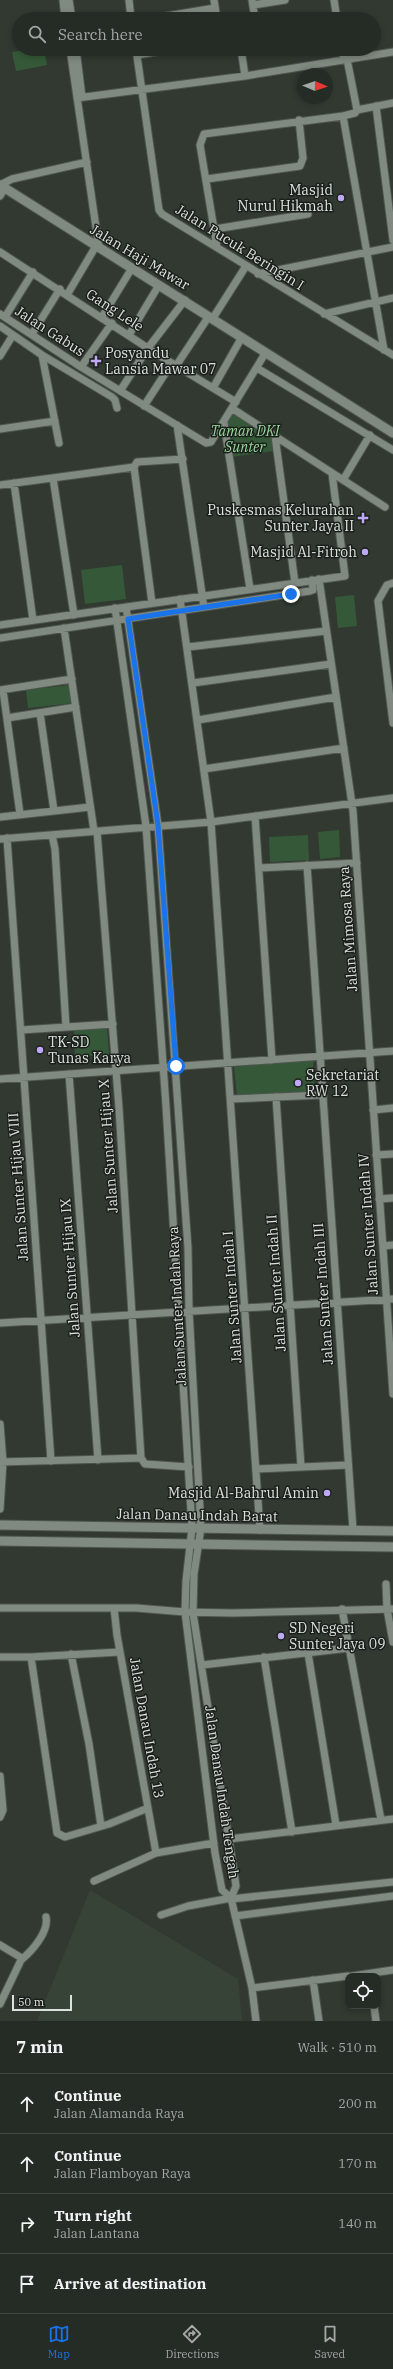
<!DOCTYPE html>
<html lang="en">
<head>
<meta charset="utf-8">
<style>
	body { margin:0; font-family:"IBM Plex Serif",serif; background:#2d332d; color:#f1f3f6 }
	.controls { position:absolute; right:12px; bottom:12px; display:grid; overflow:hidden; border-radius:8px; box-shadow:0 2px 6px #0003 }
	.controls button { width:36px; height:36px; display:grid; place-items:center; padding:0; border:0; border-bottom:1px solid #424742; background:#252b25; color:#f1f3f6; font:20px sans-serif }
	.compass { position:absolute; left:297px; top:68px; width:36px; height:36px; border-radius:50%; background:#252b25; box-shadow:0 2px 6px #0003; rotate:92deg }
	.scale { position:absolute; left:12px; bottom:10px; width:60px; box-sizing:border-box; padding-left:4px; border:2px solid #dbe1dc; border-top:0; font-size:11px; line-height:14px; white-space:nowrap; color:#dbe1dc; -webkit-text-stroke:3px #1b1f1b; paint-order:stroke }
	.stop { position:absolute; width:12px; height:12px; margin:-9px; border:3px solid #1a73e8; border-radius:50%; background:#fff }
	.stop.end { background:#1a73e8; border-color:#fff; box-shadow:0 1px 4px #0008 }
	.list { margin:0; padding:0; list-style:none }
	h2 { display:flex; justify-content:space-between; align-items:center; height:52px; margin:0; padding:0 16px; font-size:17px }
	h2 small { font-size:13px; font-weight:400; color:#a3a7a7 }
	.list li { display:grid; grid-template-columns:26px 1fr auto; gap:12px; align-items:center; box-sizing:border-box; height:60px; padding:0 16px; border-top:1px solid #424742 }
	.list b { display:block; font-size:15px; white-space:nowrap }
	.list p { margin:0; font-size:13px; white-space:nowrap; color:#a3a7a7 }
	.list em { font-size:13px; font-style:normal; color:#a3a7a7 }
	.icon { flex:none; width:22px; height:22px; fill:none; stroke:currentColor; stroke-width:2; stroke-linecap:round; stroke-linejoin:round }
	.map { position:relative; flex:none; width:393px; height:2021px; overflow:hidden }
	.search { position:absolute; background:#252b25; box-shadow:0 2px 6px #0003; left:12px; right:12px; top:12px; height:44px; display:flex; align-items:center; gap:10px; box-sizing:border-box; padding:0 14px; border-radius:22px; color:#a3a7a7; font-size:15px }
	.sheet { height:292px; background:#252b25 }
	nav { display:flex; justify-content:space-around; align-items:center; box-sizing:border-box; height:56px; border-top:1px solid #424742; background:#252b25; font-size:11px; color:#a3a7a7 }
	nav a { display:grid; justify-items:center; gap:2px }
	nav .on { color:#1a73e8 }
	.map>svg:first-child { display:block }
</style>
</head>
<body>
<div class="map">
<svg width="393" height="2021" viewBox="0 0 393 2021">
	<rect width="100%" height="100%" fill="#313931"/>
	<path fill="#364336" d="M90 1890 238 1979 242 2021H37Z"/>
	<path fill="#355938" d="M29 49H44L47 65 16 71 12 52Z
		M234 412 273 438 274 451 231 457 226 424Z
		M122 565 126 599 85 604 81 570Z
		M354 595 357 626 338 628 335 597Z
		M71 685 73 703 28 708 26 690Z
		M339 830 340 857 320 859 318 832Z
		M308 835 309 860 270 862 269 837Z
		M107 1028 109 1055 75 1057 74 1030Z
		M313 1058 315 1092 237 1096 234 1067Z"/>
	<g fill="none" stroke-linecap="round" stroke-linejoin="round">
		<g stroke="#4f5650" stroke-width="9">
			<path id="minor" d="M63 0 65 19
				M69 0 72 19
				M129 0 131 19
				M214 0 217 19
				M252 0 255 19
				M334 0 337 19
				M253 5 285 0
				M149 19 215 8
				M70 49 99 248
				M76 49 82 97
				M136 49 159 210 162 214 393 355
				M241 49 245 76
				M342 49 344 60
				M137 55 173 49
				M347 59 357 110
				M77 98 245 76 393 52
				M376 106 393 240
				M357 110 393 103
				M343 116 384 350
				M207 179 300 166 303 158 299 120
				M0 185 12 179 87 162
				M0 196 5 188
				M215 229 308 214
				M217 247 200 145 204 134 343 116 355 113 357 110
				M0 252 160 356 236 402
				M258 274 393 247
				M67 295 96 246
				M0 314 81 367 206 443 211 442 266 352
				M324 314 393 298
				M5 317 33 272
				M102 317 132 268
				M213 318 246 266
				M0 326 42 355 112 397 115 400 117 408
				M32 334 60 289
				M129 335 159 285
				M42 355 59 443
				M0 356 13 335
				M176 366 209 316
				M81 367 112 323
				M257 368 393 450
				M213 388 242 337
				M120 391 148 348 185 300
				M144 406 172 363
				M233 409 385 507
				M224 423 250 589
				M177 425 204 607
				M0 429 55 421
				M275 436 295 583
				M134 467 152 603
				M134 467 137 462 183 459
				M53 478 74 615
				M343 480 370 435
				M14 483 33 620
				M0 485 134 467
				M319 579 353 811 393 1394
				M393 583 387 585 378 601 393 723
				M180 599 211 822 260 1530
				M126 607 158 825 188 1248 189 1310 201 1528 194 1574 193 1613 234 1872 236 1886 231 1898
				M115 608 146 826 166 1106 192 1528 186 1581 185 1612 215 1853 222 1890 231 1898
				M0 625 345 576 332 473
				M64 628 94 831
				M0 638 310 591 313 590 312 580
				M188 647 326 631
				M193 683 331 664
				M0 690 72 679
				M3 690 20 814
				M40 713 54 811
				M7 718 76 707
				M198 720 336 697
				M204 769 344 748
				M255 816 272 1060
				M0 817 90 807
				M97 831 119 1108 141 1458
				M52 835 55 849 66 1027
				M7 838 51 1461
				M0 839 211 822 393 798
				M307 865 353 1530
				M259 868 357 863
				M21 1030 113 1024
				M69 1074 98 1460
				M0 1079 393 1051
				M276 1097 301 1467
				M231 1099 322 1095
				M373 1110 393 1108
				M376 1155 393 1154
				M379 1199 393 1198
				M383 1246 393 1245
				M0 1323 393 1299
				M0 1424 3 1462 0 1509
				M0 1462 141 1458 145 1464 189 1467
				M256 1469 348 1465
				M386 1584 387 1609 393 1642
				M0 1608H136L185 1612 232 1613 393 1609
				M114 1608 117 1635 156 1853
				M342 1609 381 1820
				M308 1653 336 1825
				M71 1654 89 1744 101 1826
				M0 1657H31L120 1652
				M31 1657 57 1833 65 1837 109 1824 148 1808
				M264 1657 292 1832
				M202 1665 349 1648
				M0 1776 3 1810 0 1817
				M229 1839 393 1819
				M94 1881 156 1853 214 1843
				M231 1898 252 1988 256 2021
				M231 1899 393 1882
				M161 1915 188 1906 231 1898
				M235 1916 393 1896
				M0 1945 20 1957 21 1960 0 2004
				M21 1960C32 1951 49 1932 46 1917
				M352 1976 393 1970
				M313 1980 319 2021
				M252 1988 348 1976
				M374 2006 376 2021"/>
		</g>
		<g stroke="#4f5650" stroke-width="11">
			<path id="tertiary" d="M0 185 393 433
				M0 1525 393 1531
				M0 1541 393 1547"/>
		</g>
		<use href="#minor" stroke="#818a81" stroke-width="7"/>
		<use href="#tertiary" stroke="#818a81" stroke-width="9"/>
	</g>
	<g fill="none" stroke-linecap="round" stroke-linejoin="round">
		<path stroke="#1a73e8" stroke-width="5" d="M176 1066 158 825 128 619 291 594"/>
	</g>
	<g fill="#bea9f5" stroke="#1b1f1b" stroke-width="1.5">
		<circle cx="341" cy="198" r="4"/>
		<path d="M94 355h4v4h4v4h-4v4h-4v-4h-4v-4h4z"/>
		<path d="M361 512h4v4h4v4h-4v4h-4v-4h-4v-4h4z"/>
		<circle cx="365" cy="552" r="4"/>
		<circle cx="40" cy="1050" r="4"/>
		<circle cx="298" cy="1083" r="4"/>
		<circle cx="327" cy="1493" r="4"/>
		<circle cx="281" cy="1636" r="4"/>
	</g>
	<g text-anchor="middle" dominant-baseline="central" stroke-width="3" stroke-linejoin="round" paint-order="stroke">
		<g font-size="14" fill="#dbe1dc" stroke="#1b1f1b" text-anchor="end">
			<text x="333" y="190">Masjid<tspan x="333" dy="16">Nurul Hikmah</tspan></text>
			<text x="105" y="353" text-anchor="start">Posyandu<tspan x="105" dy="16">Lansia Mawar 07</tspan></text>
			<text x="354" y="510">Puskesmas Kelurahan<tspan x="354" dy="16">Sunter Jaya II</tspan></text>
			<text x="357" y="552">Masjid Al-Fitroh</text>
			<text x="48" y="1042" text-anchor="start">TK-SD<tspan x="48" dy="16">Tunas Karya</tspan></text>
			<text x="306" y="1075" text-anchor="start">Sekretariat<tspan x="306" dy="16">RW 12</tspan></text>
			<text x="319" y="1493">Masjid Al-Bahrul Amin</text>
			<text x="289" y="1628" text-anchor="start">SD Negeri<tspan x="289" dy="16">Sunter Jaya 09</tspan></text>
		</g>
		<g font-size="14" fill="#dbe1dc" stroke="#1b1f1b">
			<text transform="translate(240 247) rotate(32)">Jalan Pucuk Beringin I</text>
			<text transform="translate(140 257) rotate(31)">Jalan Haji Mawar</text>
			<text transform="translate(115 310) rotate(33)">Gang Lele</text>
			<text transform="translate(50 331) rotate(33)">Jalan Gabus</text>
			<text transform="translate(348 929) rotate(-94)">Jalan Mimosa Raya</text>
			<text transform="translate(108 1146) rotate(-94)">Jalan Sunter Hijau X</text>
			<text transform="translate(18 1187) rotate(-94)">Jalan Sunter Hijau VIII</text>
			<text transform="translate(368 1224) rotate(-94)">Jalan Sunter Indah IV</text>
			<text transform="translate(70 1268) rotate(-94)">Jalan Sunter Hijau IX</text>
			<text transform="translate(276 1283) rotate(-94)">Jalan Sunter Indah II</text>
			<text transform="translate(323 1294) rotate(-94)">Jalan Sunter Indah III</text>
			<text transform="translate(232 1297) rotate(-94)">Jalan Sunter Indah I</text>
			<text transform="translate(177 1306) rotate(-93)">Jalan Sunter Indah Raya</text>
			<text transform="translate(197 1515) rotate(1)">Jalan Danau Indah Barat</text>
			<text transform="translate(147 1728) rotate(80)">Jalan Danau Indah 13</text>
			<text transform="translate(222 1792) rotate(82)">Jalan Danau Indah Tengah</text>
		</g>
		<g font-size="14" font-style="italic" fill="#95d89a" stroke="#1b1f1b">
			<text x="245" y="431">Taman DKI<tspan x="245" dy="16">Sunter</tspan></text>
		</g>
	</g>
</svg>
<div class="controls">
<button><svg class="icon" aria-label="locate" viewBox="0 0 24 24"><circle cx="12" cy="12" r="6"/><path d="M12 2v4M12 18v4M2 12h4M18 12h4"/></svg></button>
</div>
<svg class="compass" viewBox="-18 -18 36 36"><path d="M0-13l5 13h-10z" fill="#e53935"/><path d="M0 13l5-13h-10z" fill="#a3a7a7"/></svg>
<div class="scale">50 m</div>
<div class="stop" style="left:176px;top:1066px"></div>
<div class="stop end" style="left:291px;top:594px"></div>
<div class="search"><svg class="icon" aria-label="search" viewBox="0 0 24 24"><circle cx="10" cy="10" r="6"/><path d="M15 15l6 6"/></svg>Search here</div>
</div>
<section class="sheet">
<h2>7 min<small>Walk · 510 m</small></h2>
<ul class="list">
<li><svg class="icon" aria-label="ahead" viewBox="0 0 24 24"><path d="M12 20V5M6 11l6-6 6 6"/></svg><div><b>Continue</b><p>Jalan Alamanda Raya</p></div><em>200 m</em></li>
<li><svg class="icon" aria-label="ahead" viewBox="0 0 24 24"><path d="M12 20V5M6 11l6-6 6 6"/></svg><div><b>Continue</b><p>Jalan Flamboyan Raya</p></div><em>170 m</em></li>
<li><svg class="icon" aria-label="right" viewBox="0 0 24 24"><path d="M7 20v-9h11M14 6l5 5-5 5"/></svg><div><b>Turn right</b><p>Jalan Lantana</p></div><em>140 m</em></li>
<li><svg class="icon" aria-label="arrive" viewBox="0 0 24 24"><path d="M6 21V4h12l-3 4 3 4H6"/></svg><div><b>Arrive at destination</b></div></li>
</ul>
</section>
<nav>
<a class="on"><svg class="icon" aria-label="map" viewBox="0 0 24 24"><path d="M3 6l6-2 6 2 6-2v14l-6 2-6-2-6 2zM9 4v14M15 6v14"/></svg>Map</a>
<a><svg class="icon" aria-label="directions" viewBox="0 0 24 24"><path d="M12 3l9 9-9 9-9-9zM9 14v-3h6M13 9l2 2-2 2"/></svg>Directions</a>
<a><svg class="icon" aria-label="saved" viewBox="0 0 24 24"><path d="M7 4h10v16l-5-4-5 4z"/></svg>Saved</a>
</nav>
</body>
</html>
